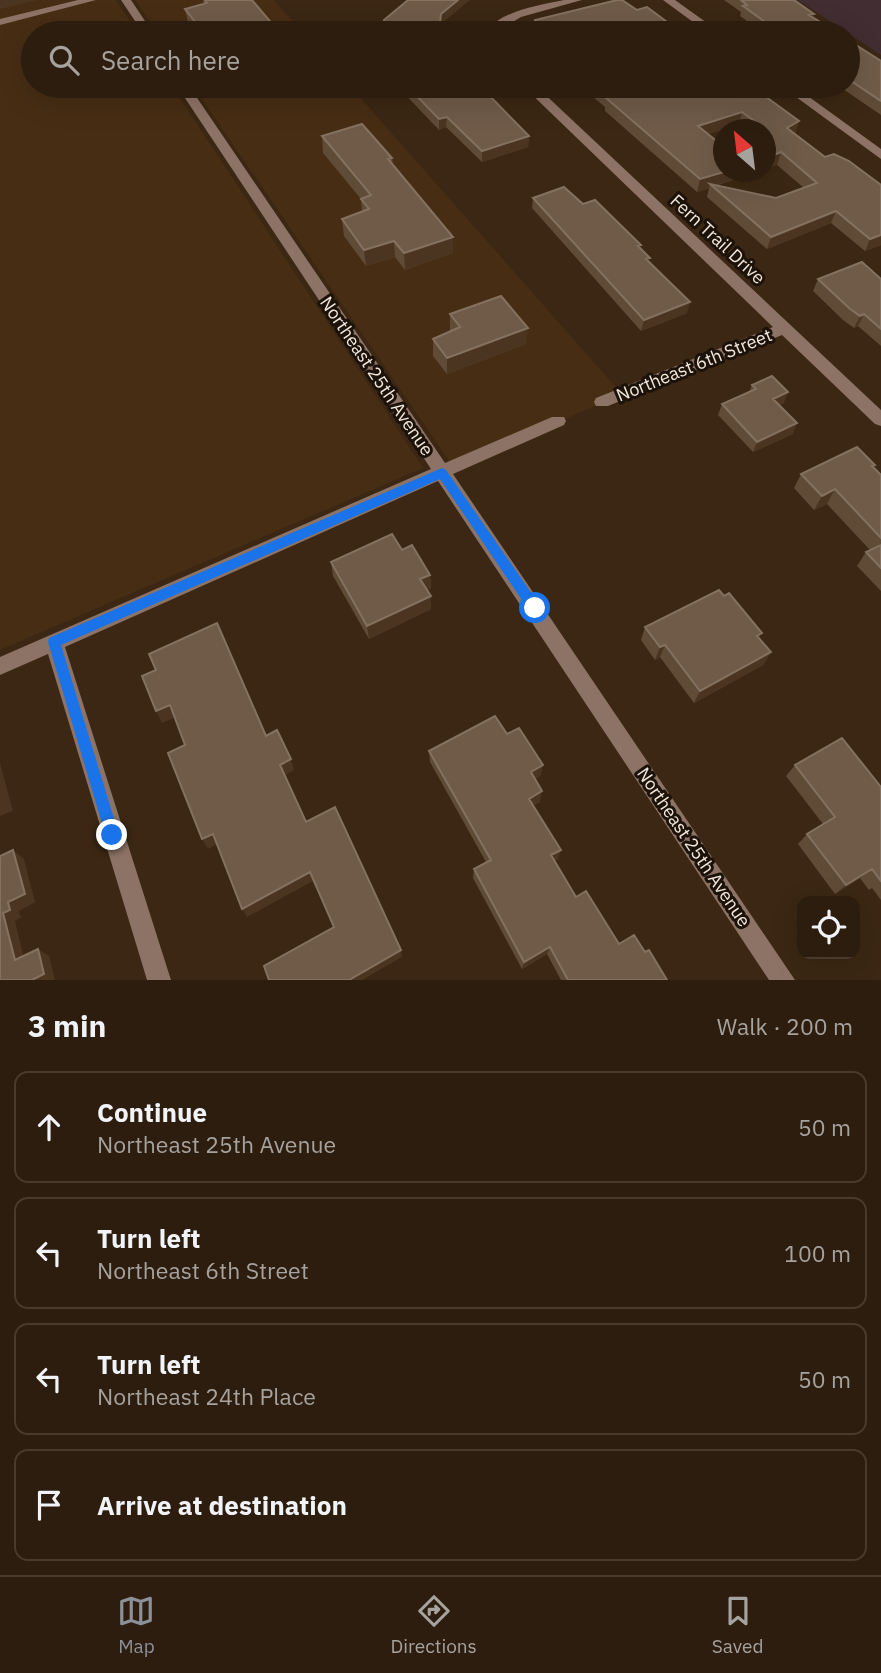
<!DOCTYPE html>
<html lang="en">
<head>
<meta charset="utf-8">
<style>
	body { margin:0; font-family:"IBM Plex Sans",sans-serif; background:#342617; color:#f1f3f6 }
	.controls { position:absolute; right:21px; bottom:21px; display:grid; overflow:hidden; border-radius:14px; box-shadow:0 7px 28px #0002 }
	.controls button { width:63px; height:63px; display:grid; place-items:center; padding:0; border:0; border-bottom:2px solid #483b2e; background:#2c1d0e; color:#f1f3f6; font:35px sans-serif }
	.compass { position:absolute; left:713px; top:119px; width:63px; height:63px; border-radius:50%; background:#2c1d0e; box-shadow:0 7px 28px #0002; rotate:332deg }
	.stop { position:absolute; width:21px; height:21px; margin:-16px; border:5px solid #1a73e8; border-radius:50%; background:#fff }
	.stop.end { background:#1a73e8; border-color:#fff; box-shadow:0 2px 7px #0008 }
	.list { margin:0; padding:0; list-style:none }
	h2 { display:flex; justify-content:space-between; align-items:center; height:91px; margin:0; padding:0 28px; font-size:30px }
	h2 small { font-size:23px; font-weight:400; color:#a6a29e }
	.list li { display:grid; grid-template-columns:46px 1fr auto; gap:21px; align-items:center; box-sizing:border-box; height:112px; margin:0 14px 14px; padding:0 14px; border:2px solid #483b2e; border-radius:14px }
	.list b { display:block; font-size:26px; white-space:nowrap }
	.list p { margin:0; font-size:23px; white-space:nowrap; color:#a6a29e }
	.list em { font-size:23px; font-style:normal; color:#a6a29e }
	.icon { flex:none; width:38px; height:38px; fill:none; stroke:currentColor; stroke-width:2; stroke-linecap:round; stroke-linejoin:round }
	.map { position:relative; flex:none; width:881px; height:980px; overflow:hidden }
	.search { position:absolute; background:#2c1d0e; box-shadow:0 7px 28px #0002; left:21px; right:21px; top:21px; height:77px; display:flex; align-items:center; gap:18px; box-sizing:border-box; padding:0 24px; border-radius:38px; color:#a6a29e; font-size:26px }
	.sheet { height:595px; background:#2c1d0e }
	nav { display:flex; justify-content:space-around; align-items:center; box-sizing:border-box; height:98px; border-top:2px solid #483b2e; background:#2c1d0e; font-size:19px; color:#a6a29e }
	nav a { display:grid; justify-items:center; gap:4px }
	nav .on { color:#8c9099 }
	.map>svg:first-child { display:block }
</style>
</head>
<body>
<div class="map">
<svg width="881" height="980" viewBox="0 0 881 980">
	<rect width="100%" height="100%" fill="#3b2713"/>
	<path fill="#472d14" d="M0 0H116L138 33H33V86H172L423 468 0 650Z
		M135 0H274L303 33H158Z
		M193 86H350L622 394 454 468Z"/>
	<path fill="#412d32" d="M798 0H881V55Z"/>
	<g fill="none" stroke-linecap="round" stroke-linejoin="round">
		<path fill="#8d7365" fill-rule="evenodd" d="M78 0H96L0 25V19Z
			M121 0H131L153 33H143Z
			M564 0H582L521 17 495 33H483C503 10 536 6 564 0Z
			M663 0H675L721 33H708Z
			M177 86H189L445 463 552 417H564L566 421 564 425 453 474 795 980H769L438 481 65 647 171 980H147L48 654 0 675V657L431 469Z
			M523 86H536L881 410V426L875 424 782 335 608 406H596L594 402 596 398 773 327Z
			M781 86H794L881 149V159Z"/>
	</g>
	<path fill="#604b37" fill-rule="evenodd" d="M203 0H252L280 33H195L188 23 185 9 203 4Z
		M724 0H794L813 18 838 33H764L740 16 741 12Z
		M848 40 881 61V115L843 89 844 86H848Z
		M268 86H299L274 93Z
		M397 86H480L529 136 528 147 482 162 446 127 439 130Z
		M580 86H751L799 121 795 133 881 245 865 251 831 223 767 249 707 197 709 188 697 192 605 111V107ZM739 124 746 130H766L777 165 804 188 776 198 715 186 741 177 743 172H724L708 134Z
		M322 136 392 158 393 165 453 253 405 270 395 257 366 266 344 236 342 219 362 212 361 199 323 153Z
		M533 198 583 204 640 249 649 262 687 313 641 331 532 208Z
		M818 279H881V346L858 326 854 328 843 320 813 291Z
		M450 314 526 344 447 374 433 356V339L450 331Z
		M752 385 784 403 779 405 793 434 753 452 718 415 722 404 749 392Z
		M875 465 874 468 881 475V591L857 566 866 552 870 550 827 504 814 510 794 488 801 474Z
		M402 550 430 575 431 588 427 590 431 596V609L369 639 333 576 331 562Z
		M645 627 771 652 763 665 694 703 660 657 655 660 641 640Z
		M507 734 543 765 540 776 535 779 540 802 533 805 558 859 554 861 576 897 619 944 645 952 667 980H561L547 954 522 969 473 878 474 869 486 862 430 762 429 751Z
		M795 765 881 787V900L872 888 869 890 860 878 835 894 798 844 807 834 823 824 786 776Z"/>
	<path fill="#4b3521" d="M0 0H38L0 9Z
		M458 0H470L441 24 440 33H439L441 14Z
		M222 22 224 33H200L199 27Z
		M778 25 776 33H770L772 27Z
		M273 86H299L274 93Z
		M742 112 739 124 695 139 698 126Z
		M447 117 446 127 439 130V119Z
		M799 121 795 134 787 128Z
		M529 136 528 147 482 162V151Z
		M781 152 777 165 766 169V158Z
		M724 172H743L741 177 713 186 710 184 709 188 697 192 700 179Z
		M836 211 831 223 767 249 771 237Z
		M881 235V245L865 251 870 239Z
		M453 237V253L405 270 404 253Z
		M394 241 395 257 366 266 364 250Z
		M690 302 687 313 641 331 644 320Z
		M864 314 858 326 854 328 860 316Z
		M528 328 526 344 447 374V358Z
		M788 392 784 403 769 409 773 399Z
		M797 423 793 434 753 452 757 442Z
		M835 489 827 504 814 510 822 496Z
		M430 575 431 588 421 593 420 579Z
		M431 596V609L369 639 367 626Z
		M665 645 660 657 655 660 660 647Z
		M771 652 763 665 694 703 700 691Z
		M170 705 176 717 162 723 156 711Z
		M291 759 294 770 284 776 280 765Z
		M0 763 13 811 0 816Z
		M543 765 540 776 528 783 531 772Z
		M542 791 540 802 527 809 529 799Z
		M213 834 219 843 208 849 202 839Z
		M13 850 24 859 35 902 19 911 21 918 15 921 26 967 15 960 3 913 8 902Z
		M561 850 558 859 548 864 551 855Z
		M872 869 860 878 835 894 846 885Z
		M310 872 313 881 247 917 242 909Z
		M550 947 547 954 522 969 524 962Z
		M38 949 49 956 55 980H32Z
		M401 950 402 957 362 980H349Z"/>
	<path fill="#705b49" stroke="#847160" stroke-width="2" d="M205 0H252L280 33H236L232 29 228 30 222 22 199 27 185 9 207 3Z
		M408 0H458L441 14 439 33H381L384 20Z
		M617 0H622L637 10 647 7 682 33H533L530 32 535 20Z
		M741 0H794L814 14 809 15 838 33H791L778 25 772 27 743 6 747 5Z
		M848 40 881 61V101L848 79V78L853 76 848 72Z
		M407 86H480L529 136 482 151 447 117 439 119Z
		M596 86H751L799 121 787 128 825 157 834 154 849 161 881 185V235L870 239 836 211 771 237 710 184 776 198 817 183 781 152 766 158V130H761V126L742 112 698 126 724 147V172L700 179 606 98 610 97Z
		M362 124 392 158 388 159 453 237 404 253 394 241 364 250 342 219 369 209 361 199 371 195 322 136Z
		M564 187 583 204 595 200 641 245 638 246 650 258 646 259 690 302 644 320 533 198Z
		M862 262 881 279V329L864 314 860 316 849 308 818 279Z
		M501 296 528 328 447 358 433 339 460 327 450 314Z
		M772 376 788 392 773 399 797 423 757 442 722 404 756 389 752 385Z
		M857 447 875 465 872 466 881 475V538L835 489 822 496 801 474Z
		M392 534 402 550 412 545 430 575 420 579 431 596 367 626 331 562Z
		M881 545V568L866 552Z
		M719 590 724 596 729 593 762 633 757 636 771 652 700 691 665 645 660 647 645 627Z
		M217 623 266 736 277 730 291 759 280 765 306 822 335 807 401 950 349 980H269L264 966 334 927 310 872 242 909 213 834 202 839 168 753 185 745 170 705 156 711 142 676 156 670 149 654Z
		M495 716 507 734 519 728 543 765 531 772 542 791 529 799 561 850 551 855 576 897 586 891 619 944 634 935 645 952 649 950 667 980H568L550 947 524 962 474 869 491 860 429 751Z
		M842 738 881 787V881L872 869 846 885 807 834 835 817 795 765Z
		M13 850 25 894 8 902 10 910 3 913 15 960 38 949 44 974 32 980H0V856Z"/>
	<path fill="#1a73e8" d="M442 468 446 470 539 604V612H530L440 479 61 645 119 835 117 840 112 842 107 840 48 642 49 638Z"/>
	<g text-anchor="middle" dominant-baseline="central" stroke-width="6" stroke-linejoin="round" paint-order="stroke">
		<g font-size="18" fill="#f3e6da" stroke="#1b120a">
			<text transform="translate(718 239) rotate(43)">Fern Trail Drive</text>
			<text transform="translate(694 365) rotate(-22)">Northeast 6th Street</text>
			<text transform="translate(377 376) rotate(56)">Northeast 25th Avenue</text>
			<text transform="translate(694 847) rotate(56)">Northeast 25th Avenue</text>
		</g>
	</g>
</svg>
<div class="controls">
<button><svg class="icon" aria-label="locate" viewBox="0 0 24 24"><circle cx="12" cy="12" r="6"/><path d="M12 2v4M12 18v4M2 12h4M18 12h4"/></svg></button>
</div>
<svg class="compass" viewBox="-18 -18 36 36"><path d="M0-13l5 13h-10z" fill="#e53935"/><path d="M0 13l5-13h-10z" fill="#a6a29e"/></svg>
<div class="stop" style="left:535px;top:608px"></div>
<div class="stop end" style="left:112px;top:835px"></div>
<div class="search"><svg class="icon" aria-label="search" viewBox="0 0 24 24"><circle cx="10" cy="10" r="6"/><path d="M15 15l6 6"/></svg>Search here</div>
</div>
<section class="sheet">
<h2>3 min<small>Walk · 200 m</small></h2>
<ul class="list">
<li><svg class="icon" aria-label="ahead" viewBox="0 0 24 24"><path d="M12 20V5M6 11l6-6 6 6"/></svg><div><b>Continue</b><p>Northeast 25th Avenue</p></div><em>50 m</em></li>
<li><svg class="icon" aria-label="left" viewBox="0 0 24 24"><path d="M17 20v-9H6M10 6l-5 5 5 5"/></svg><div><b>Turn left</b><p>Northeast 6th Street</p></div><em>100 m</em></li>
<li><svg class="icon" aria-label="left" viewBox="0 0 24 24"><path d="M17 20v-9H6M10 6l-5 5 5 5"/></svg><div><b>Turn left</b><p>Northeast 24th Place</p></div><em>50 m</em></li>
<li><svg class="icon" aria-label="arrive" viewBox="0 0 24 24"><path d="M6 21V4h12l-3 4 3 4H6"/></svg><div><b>Arrive at destination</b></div></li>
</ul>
</section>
<nav>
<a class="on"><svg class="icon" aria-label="map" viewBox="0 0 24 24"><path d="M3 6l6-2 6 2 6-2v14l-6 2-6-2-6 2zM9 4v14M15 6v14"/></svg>Map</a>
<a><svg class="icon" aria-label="directions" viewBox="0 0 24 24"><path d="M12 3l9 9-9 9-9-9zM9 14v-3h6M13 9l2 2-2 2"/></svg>Directions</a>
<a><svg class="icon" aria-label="saved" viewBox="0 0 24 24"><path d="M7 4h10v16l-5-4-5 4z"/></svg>Saved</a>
</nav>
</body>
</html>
